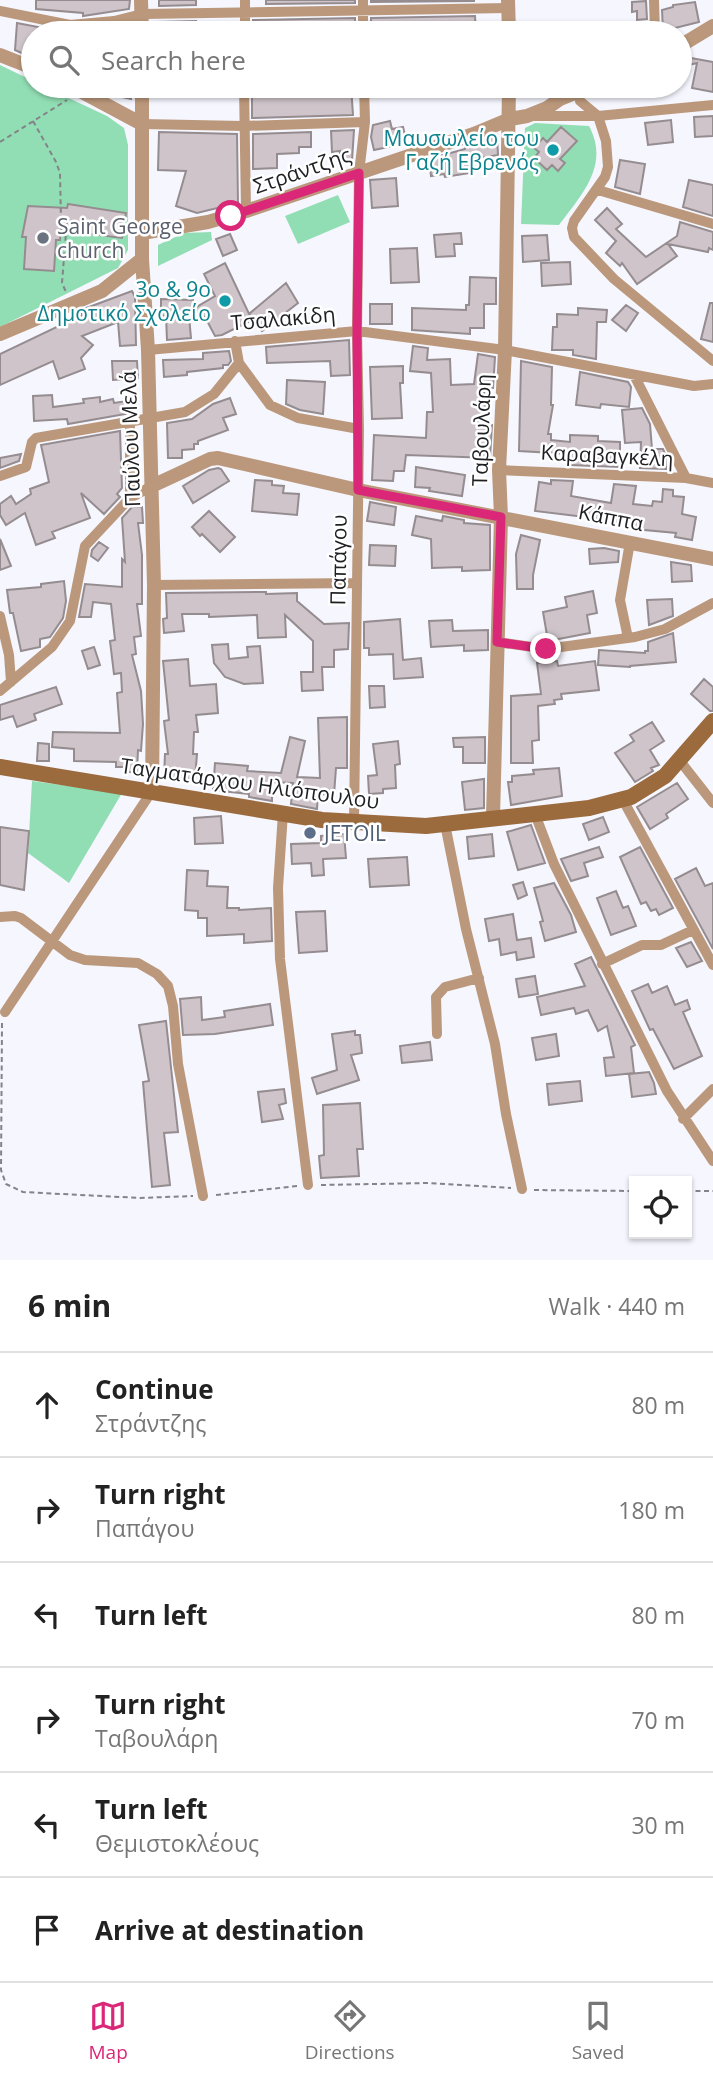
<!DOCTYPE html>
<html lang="en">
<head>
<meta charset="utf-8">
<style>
	body { margin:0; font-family:"Open Sans",sans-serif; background:#f2f2f2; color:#222 }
	.controls { position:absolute; right:21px; bottom:21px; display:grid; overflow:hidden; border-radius:0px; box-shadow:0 2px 5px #0004 }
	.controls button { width:63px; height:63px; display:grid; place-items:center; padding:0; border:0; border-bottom:2px solid #e0e0e0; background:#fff; color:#222; font:35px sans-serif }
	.stop { position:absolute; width:21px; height:21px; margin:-16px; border:5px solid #db2777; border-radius:50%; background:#fff }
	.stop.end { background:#db2777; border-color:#fff; box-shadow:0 2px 7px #0008 }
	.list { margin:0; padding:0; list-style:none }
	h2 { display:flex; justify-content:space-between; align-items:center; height:91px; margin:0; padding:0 28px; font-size:30px }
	h2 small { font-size:23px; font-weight:400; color:#767676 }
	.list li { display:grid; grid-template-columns:46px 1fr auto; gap:21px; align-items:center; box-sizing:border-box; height:105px; padding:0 28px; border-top:2px solid #e0e0e0 }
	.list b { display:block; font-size:26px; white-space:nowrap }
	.list p { margin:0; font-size:23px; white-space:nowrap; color:#767676 }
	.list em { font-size:23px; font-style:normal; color:#767676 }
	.icon { flex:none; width:38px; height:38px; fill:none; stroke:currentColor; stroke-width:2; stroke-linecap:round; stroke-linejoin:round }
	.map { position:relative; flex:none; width:713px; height:1260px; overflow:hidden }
	.search { position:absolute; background:#fff; box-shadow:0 2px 5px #0004; left:21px; right:21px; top:21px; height:77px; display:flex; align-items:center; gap:18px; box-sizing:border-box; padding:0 24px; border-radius:38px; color:#767676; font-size:26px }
	.sheet { height:721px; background:#fff }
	nav { display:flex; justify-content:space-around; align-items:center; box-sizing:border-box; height:98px; border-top:2px solid #e0e0e0; background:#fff; font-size:19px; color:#767676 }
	nav a { display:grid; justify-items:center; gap:4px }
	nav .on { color:#db2777 }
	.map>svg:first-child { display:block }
</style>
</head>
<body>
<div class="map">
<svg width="713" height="1260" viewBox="0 0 713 1260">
	<rect width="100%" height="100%" fill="#f5f6fe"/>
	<path fill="#92deb4" d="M0 65 33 81V86H43L107 116 124 128 128 145V250L118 268 0 327Z
		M535 123 589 126C610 165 582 194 559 225L521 224 525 128Z
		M338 195 350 222 298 244 285 216Z
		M211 232 212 240 158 266V245L184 233Z
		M32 781 122 793 69 883 28 853Z"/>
	<path fill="#cec4c9" stroke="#958c90" stroke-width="2" d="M36 0H130L129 9 83 16V13L36 9Z
		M159 0H196V5L159 6Z
		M266 0H355V3L266 4Z
		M371 0H474V1L371 2Z
		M646 1 647 19 637 20V11L632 12V2Z
		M695 2 699 22 663 31 662 10 673 7V5Z
		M475 16 476 33H415L414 30 395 28V33H382V30L371 29V18Z
		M355 18V33H253V20Z
		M196 21V33H157V22Z
		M17 23 38 27 37 33H33V58L15 50Z
		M127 26V33H84V32Z
		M680 56 713 62V92L692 88 697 63 680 67Z
		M92 86H131V99L104 93Z
		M255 86H351L353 115 252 118V93H256Z
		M713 116V136L695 137 694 117Z
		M671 120 673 142 648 145 645 123Z
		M390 121 392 129 403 127 407 143 374 150 371 137 373 125Z
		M561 127 577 141 560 159 565 163 558 171 552 165 547 170 534 158 539 152 534 148 543 138 547 142Z
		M354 130 352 161 340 162V151L332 152 331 131Z
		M159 132 237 134 238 203 197 213 176 206 186 171 158 170Z
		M311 132V147H299V153L277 154V168L253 169V134Z
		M497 135 498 155 468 160 470 173 445 177 444 174 431 176 429 159 465 149V147Z
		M620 160 645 164 640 194 615 187Z
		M396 178 398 206 372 208 370 180Z
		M689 180 713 185V216L683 207Z
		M68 204 126 213 122 238 83 233 84 229 61 226 60 240H56L54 271 24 269 26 237H22L28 206 67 208Z
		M607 208 622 224 616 229 646 257 677 236 680 222 713 232V250L709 248 708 252 668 244 677 256 637 284 622 263 620 266 606 253 616 241 595 220Z
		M461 233 462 244H454L455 256 436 257 434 235Z
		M230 234 237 250 223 256 216 239Z
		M547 235 549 260 523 262 522 236Z
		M417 248 419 282 391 283 390 249Z
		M570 262 571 284 542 286 541 263Z
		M225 263 252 320 222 335 215 336 205 317 189 316 191 338 167 340 166 316 161 315V299L193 300V309L215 296 204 274Z
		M470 277 496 278V304H484V328H470V334L412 330V308L466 310V305H469Z
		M286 283 298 303 262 331 249 314Z
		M132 291 135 297 136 345 120 346 118 322 82 336 93 345 81 358 85 369 59 379 53 361 0 385V354L82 315 81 310Z
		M710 303H713V342L701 339Z
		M370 304H392V324H370Z
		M626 305 638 313 626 331 612 320Z
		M578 308 607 310 606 322H597L596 359 573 355V350H552L553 327H557V314L578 315Z
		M349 340 350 375 331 376 330 361 267 363 266 347Z
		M413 346 428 348 427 360 450 359 451 385 474 384 478 354 495 357 493 388 484 387 486 425H492L490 458 406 455 404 471H394L393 481 372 480 374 435 426 438 427 412H433L431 373 410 371Z
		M229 351 231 361 228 365H223V368L187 372V375L164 377 163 360 203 359V353Z
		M112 361H137L138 378 113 380Z
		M521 361 552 367 551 405H553L548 434H551V440L570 442V435L598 436V441L620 442V467L570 465V454L519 451Z
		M403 366V383H400L402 418 372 419 370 367Z
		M580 372 628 382 631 387 629 407 601 404 600 408 576 405Z
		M287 380 325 382 323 414 300 410 286 404Z
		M52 395 53 407 84 403 83 399 100 397V402L113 399 114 403 135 400 137 412 68 424 67 419 34 421 33 396Z
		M230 398 236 414 223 418 228 430 198 441V444H194V449L182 450V458H168L167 423 192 419 213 404Z
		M642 408 650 424 652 449H663L666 456V469L640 468 641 442 625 443 622 410Z
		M120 431 122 488 117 494 120 497 104 514 81 493 90 518 52 532 55 538 36 545 25 513 6 525 0 515V504L11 496 16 504 31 494 30 489 49 482 41 445Z
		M21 454 19 461 0 468V458Z
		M416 467 465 475 462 496 429 491 430 488 415 487Z
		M218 468 221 469 229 481 193 503 183 486 209 470Z
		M255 480 272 481V485L284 486 283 493 299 494 297 515 252 511Z
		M551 480 573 481 571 496 611 503 614 484 636 486 633 504 652 506 653 501 662 502 663 489 673 490V496L684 497 682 514 696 517 692 540 675 537 676 533 634 529V527L585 517 535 511 539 482 551 484Z
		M370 502 396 507 394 525 367 521Z
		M132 507H142L143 523H138L142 555V604H137L141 636 134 637 136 654 132 655 141 691 143 724 141 751 138 750 137 772H125V767H116V762L74 761V749L52 747 53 732 120 733 117 693 122 692 121 673 114 674 110 641 115 640 111 604 93 602 91 617H79L85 584 122 587V559L125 562 122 518Z
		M209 511 235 537 220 552 202 534 200 536 192 527Z
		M416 516 442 521 443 516 464 520V523L490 525V570L462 571V567L432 568 431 539 412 535Z
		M521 535 540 540 533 575V589H517L516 554Z
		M0 539 11 566 0 570Z
		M99 542 108 548 98 561 91 556 92 550Z
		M370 545 396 546 395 566 369 565Z
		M604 548 619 551 618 562 590 564 589 549Z
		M671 562 691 565 692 581 672 582Z
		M64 581 66 601 63 618 50 637 40 639V647L21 651 13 613H10L7 590 41 587V584Z
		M593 591 597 613 587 615 590 633 548 641 543 612 567 607 565 597Z
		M266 592V594L297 593V601L324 624 349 623 348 649 334 650V667H322L323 690 302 691 301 672H313V641L285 615 286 637 258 638 257 615 209 617V614H182L184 631 164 633 163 619 167 618 166 593Z
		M672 599 673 616 649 625 647 600Z
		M400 619 403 660 421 658 423 677 394 679 393 654 369 655V648H364V622Z
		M452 620 453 631 488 630V650L464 651V645L431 647 429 621Z
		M673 633 676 662 630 666V667L598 665 599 650 645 653V651H648V642Z
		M228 644 229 659 248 657 247 647 260 646 263 683 244 684 225 677 214 663 212 645Z
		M94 647 100 665 88 669 82 651Z
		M188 659 190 686 216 684 218 713 196 715 198 732H194L193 754H197L195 779 164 777 165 754H168L164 721 169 720 163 661Z
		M557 661 558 666 595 661 599 690 561 694 562 699 554 700 555 704 538 706 539 740 532 741 533 763H511V696L541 694 537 663Z
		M704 679 713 687V711H710L691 694Z
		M369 686H384L385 707 370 708Z
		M56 687 62 704 34 714 36 720 17 727 13 716 0 720V705Z
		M347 717V768H336L334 795 318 794 317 809 291 804 293 783 272 782V801L249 797V794L213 790 215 763 248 766 247 771 281 773 290 737 305 741 297 777 320 778 318 718Z
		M652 722 664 741 650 750 659 765 651 768 653 771 635 782 615 753 634 741 630 735Z
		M485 737V763H463V747H454L453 738Z
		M398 741 400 764 395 765 396 788 383 789V793L369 794 368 776 377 775 373 744Z
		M38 743 49 744V761H37Z
		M559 768 562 796 511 805 508 782H512V776L534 774 533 770Z
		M484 779V808L465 810 462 782Z
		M677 783 688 799 666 814 668 818 650 829 637 807Z
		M221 816 223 843 195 844 194 818Z
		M603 817 609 832 589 840 583 824Z
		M531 825 545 863 518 870 507 832Z
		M0 827 29 831 24 890 0 885Z
		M344 834 346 858 323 859 324 875 312 876 311 863 292 864 291 844 321 843V836Z
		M492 834 494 856 469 859 467 837Z
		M599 847 603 857 584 863 588 876 571 881 561 859Z
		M640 847 673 908 659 915 656 909 651 911 646 902 641 904 620 857Z
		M407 857 409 885 370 887 368 859Z
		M696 868 705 886 713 883V949L675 879Z
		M187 870 208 871 207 886 228 887 227 908H239V910L271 908 272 941 244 943V934L207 936V918H198V911L185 910Z
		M523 882 527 895 518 899 513 885Z
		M554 883 571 915 576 932 545 941 540 922 543 921 534 888Z
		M616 891 623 908 628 906 636 926 611 935 597 898Z
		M325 911 327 951 299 953 296 912Z
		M513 914 517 940 531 938 534 957 517 960 516 952 501 955 499 939 489 941 485 919Z
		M691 942 702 961 687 967 676 948Z
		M591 957 635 1045 631 1047 634 1073 606 1076 604 1058 614 1057 607 1026 598 1031 588 1010 576 1014 574 1008 541 1015 537 997 585 986 575 964Z
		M535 976 538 994 519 997 516 979Z
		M648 984 652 993 667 986 675 1005 687 1000 690 1009 683 1012 702 1056 674 1069 653 1029 650 1030 632 991Z
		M201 997 202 1020 225 1017 224 1011 270 1004 273 1025 215 1034 183 1035 180 999Z
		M166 1021 178 1132 164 1133 170 1185 152 1187 143 1082 149 1081 139 1025Z
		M355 1031V1035H360L362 1053 351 1055 359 1080 317 1094 312 1078 337 1070 332 1034Z
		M556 1034 559 1056 536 1060 532 1038Z
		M430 1042 432 1060 402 1063 400 1046Z
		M649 1072 654 1083 656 1094 632 1097 629 1074Z
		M580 1081 582 1101 549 1105 547 1084Z
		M284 1089 286 1103 279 1105 283 1119 262 1122 258 1092Z
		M360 1103 363 1149H357L359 1176 321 1178 319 1156 324 1155 323 1105Z"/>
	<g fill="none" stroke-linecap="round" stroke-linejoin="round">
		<path stroke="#838489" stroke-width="2" stroke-dasharray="5 3.5" stroke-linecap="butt" d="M33 121 56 162 60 173 61 220H67L62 283 66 292
			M0 142 67 100
			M2 1023 1 1170 6 1184 23 1192 140 1198 193 1196
			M321 1185 429 1183 511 1188
			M534 1190 634 1191
			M687 1191H713
			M216 1195 297 1186"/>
		<path stroke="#bb987b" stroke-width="10" d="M245 0V33
			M363 0V33
			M654 0 655 33
			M0 11 70 25 114 21 142 14 508 8
			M244 86 246 211
			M580 101 598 116 606 141 608 167 605 177 574 221 572 228 574 237 614 279 713 361
			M530 116H598L713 105
			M142 124 243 126 365 122
			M598 190 713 224
			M235 341 239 363 270 405 298 418 359 429
			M148 350 357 331 505 350 694 386 713 384
			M634 375 686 478
			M130 423V498
			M499 470 686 478 713 483
			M0 476 26 467 32 442 36 438 185 412 214 394 239 363
			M154 585 357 583
			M0 616 9 655 11 682
			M628 638 620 600 630 542
			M497 642 546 649 635 637 665 629 713 603
			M0 691 52 647 70 621 85 546 130 498 152 486
			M680 761 713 803
			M623 800 713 965
			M283 813 278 888 280 959 308 1185
			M535 814 554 864 667 1091 713 1161
			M354 823 359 429 357 331 359 173 365 122 364 86
			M445 824 466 929 495 1044 506 1114 522 1189
			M0 917 15 916 21 918 70 955 85 960 138 963 157 974 168 986 173 1006 178 1064 203 1196
			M602 964 642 945H661L693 930
			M5 1012 152 791
			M437 1034 436 997 445 987 479 978
			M683 1119 713 1089"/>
		<path stroke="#bb987b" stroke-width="14" d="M141 0 142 33
			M508 0 509 33
			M680 46 713 26
			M0 55 33 68
			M71 86 142 124
			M142 86V259L148 350 154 585 152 791
			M142 233 208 222 246 211 474 134 510 119 527 116 547 108 560 99 582 90 603 87
			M0 334 102 291 142 259
			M152 486 210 459 218 458 358 490 713 559
			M493 817 501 517 499 470 505 350 509 86"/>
		<path stroke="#9b6a3d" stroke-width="16" d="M0 767 322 820 426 826 589 808 631 797 665 776 713 721"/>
	</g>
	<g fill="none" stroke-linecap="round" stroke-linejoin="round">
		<path stroke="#db2777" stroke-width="9" d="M231 216 359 173 357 331 358 490 501 517 497 642 546 649"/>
	</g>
	<g fill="#0f9aa8" stroke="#fff" stroke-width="2.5">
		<circle cx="553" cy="150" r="7"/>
		<circle cx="225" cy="301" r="7"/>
	</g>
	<circle fill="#6b7280" stroke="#fff" stroke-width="2.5" cx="43" cy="238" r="7"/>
	<circle fill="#5c6f8a" stroke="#fff" stroke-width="2.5" cx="310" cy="833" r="7"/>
	<g text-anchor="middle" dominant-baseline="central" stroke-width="5" stroke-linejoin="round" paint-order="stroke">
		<g font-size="21" fill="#0d838f" stroke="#fff" text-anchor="end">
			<text x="539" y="138">Μαυσωλείο του<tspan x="539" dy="24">Γαζή Εβρενός</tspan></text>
			<text x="211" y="289">3ο &amp; 9ο<tspan x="211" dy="24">Δημοτικό Σχολείο</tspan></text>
		</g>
		<g font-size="21" fill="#1e1f22" stroke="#fff">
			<text transform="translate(302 170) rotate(-19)">Στράντζης</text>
			<text transform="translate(283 318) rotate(-5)">Τσαλακίδη</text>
			<text transform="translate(481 430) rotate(-88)">Ταβουλάρη</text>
			<text transform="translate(130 439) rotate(-92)">Παύλου Μελά</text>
			<text transform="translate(607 455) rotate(3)">Καραβαγκέλη</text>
			<text transform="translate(611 517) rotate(11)">Κάππα</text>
			<text transform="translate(338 560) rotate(-89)">Παπάγου</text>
			<text transform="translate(250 783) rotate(8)">Ταγματάρχου Ηλιόπουλου</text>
		</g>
		<g font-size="21" fill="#5b616d" stroke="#fff" text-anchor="start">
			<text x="57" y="226">Saint George<tspan x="57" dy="24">church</tspan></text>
		</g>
		<g font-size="21" fill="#4e5e75" stroke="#fff" text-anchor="start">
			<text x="324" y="833">JETOIL</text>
		</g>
	</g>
</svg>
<div class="controls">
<button><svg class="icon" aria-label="locate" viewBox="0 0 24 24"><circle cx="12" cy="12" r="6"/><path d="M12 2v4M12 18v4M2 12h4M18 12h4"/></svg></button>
</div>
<div class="stop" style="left:231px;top:216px"></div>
<div class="stop end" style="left:546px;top:649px"></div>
<div class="search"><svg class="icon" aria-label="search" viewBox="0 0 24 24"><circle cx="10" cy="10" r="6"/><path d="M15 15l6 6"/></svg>Search here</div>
</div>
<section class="sheet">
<h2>6 min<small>Walk · 440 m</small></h2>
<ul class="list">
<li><svg class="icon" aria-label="ahead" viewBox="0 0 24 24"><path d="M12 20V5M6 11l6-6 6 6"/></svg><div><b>Continue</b><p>Στράντζης</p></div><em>80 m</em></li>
<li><svg class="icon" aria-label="right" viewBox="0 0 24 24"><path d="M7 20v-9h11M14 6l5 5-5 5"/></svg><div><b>Turn right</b><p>Παπάγου</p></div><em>180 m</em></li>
<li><svg class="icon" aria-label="left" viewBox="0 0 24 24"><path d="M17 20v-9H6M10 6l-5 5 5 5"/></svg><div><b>Turn left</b></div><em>80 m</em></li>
<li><svg class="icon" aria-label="right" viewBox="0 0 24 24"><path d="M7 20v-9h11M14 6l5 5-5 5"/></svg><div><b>Turn right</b><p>Ταβουλάρη</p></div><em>70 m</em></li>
<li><svg class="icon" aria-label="left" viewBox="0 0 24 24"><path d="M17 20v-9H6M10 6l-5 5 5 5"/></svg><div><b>Turn left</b><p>Θεμιστοκλέους</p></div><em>30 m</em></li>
<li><svg class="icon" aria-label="arrive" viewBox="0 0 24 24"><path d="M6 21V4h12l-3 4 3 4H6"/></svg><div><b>Arrive at destination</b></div></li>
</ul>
</section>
<nav>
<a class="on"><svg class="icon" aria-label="map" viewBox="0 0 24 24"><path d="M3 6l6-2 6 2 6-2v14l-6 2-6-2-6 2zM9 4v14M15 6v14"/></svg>Map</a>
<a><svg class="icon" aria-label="directions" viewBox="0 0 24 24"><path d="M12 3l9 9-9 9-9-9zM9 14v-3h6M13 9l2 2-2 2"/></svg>Directions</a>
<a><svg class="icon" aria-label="saved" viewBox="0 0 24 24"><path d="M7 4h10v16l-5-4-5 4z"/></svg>Saved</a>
</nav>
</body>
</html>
